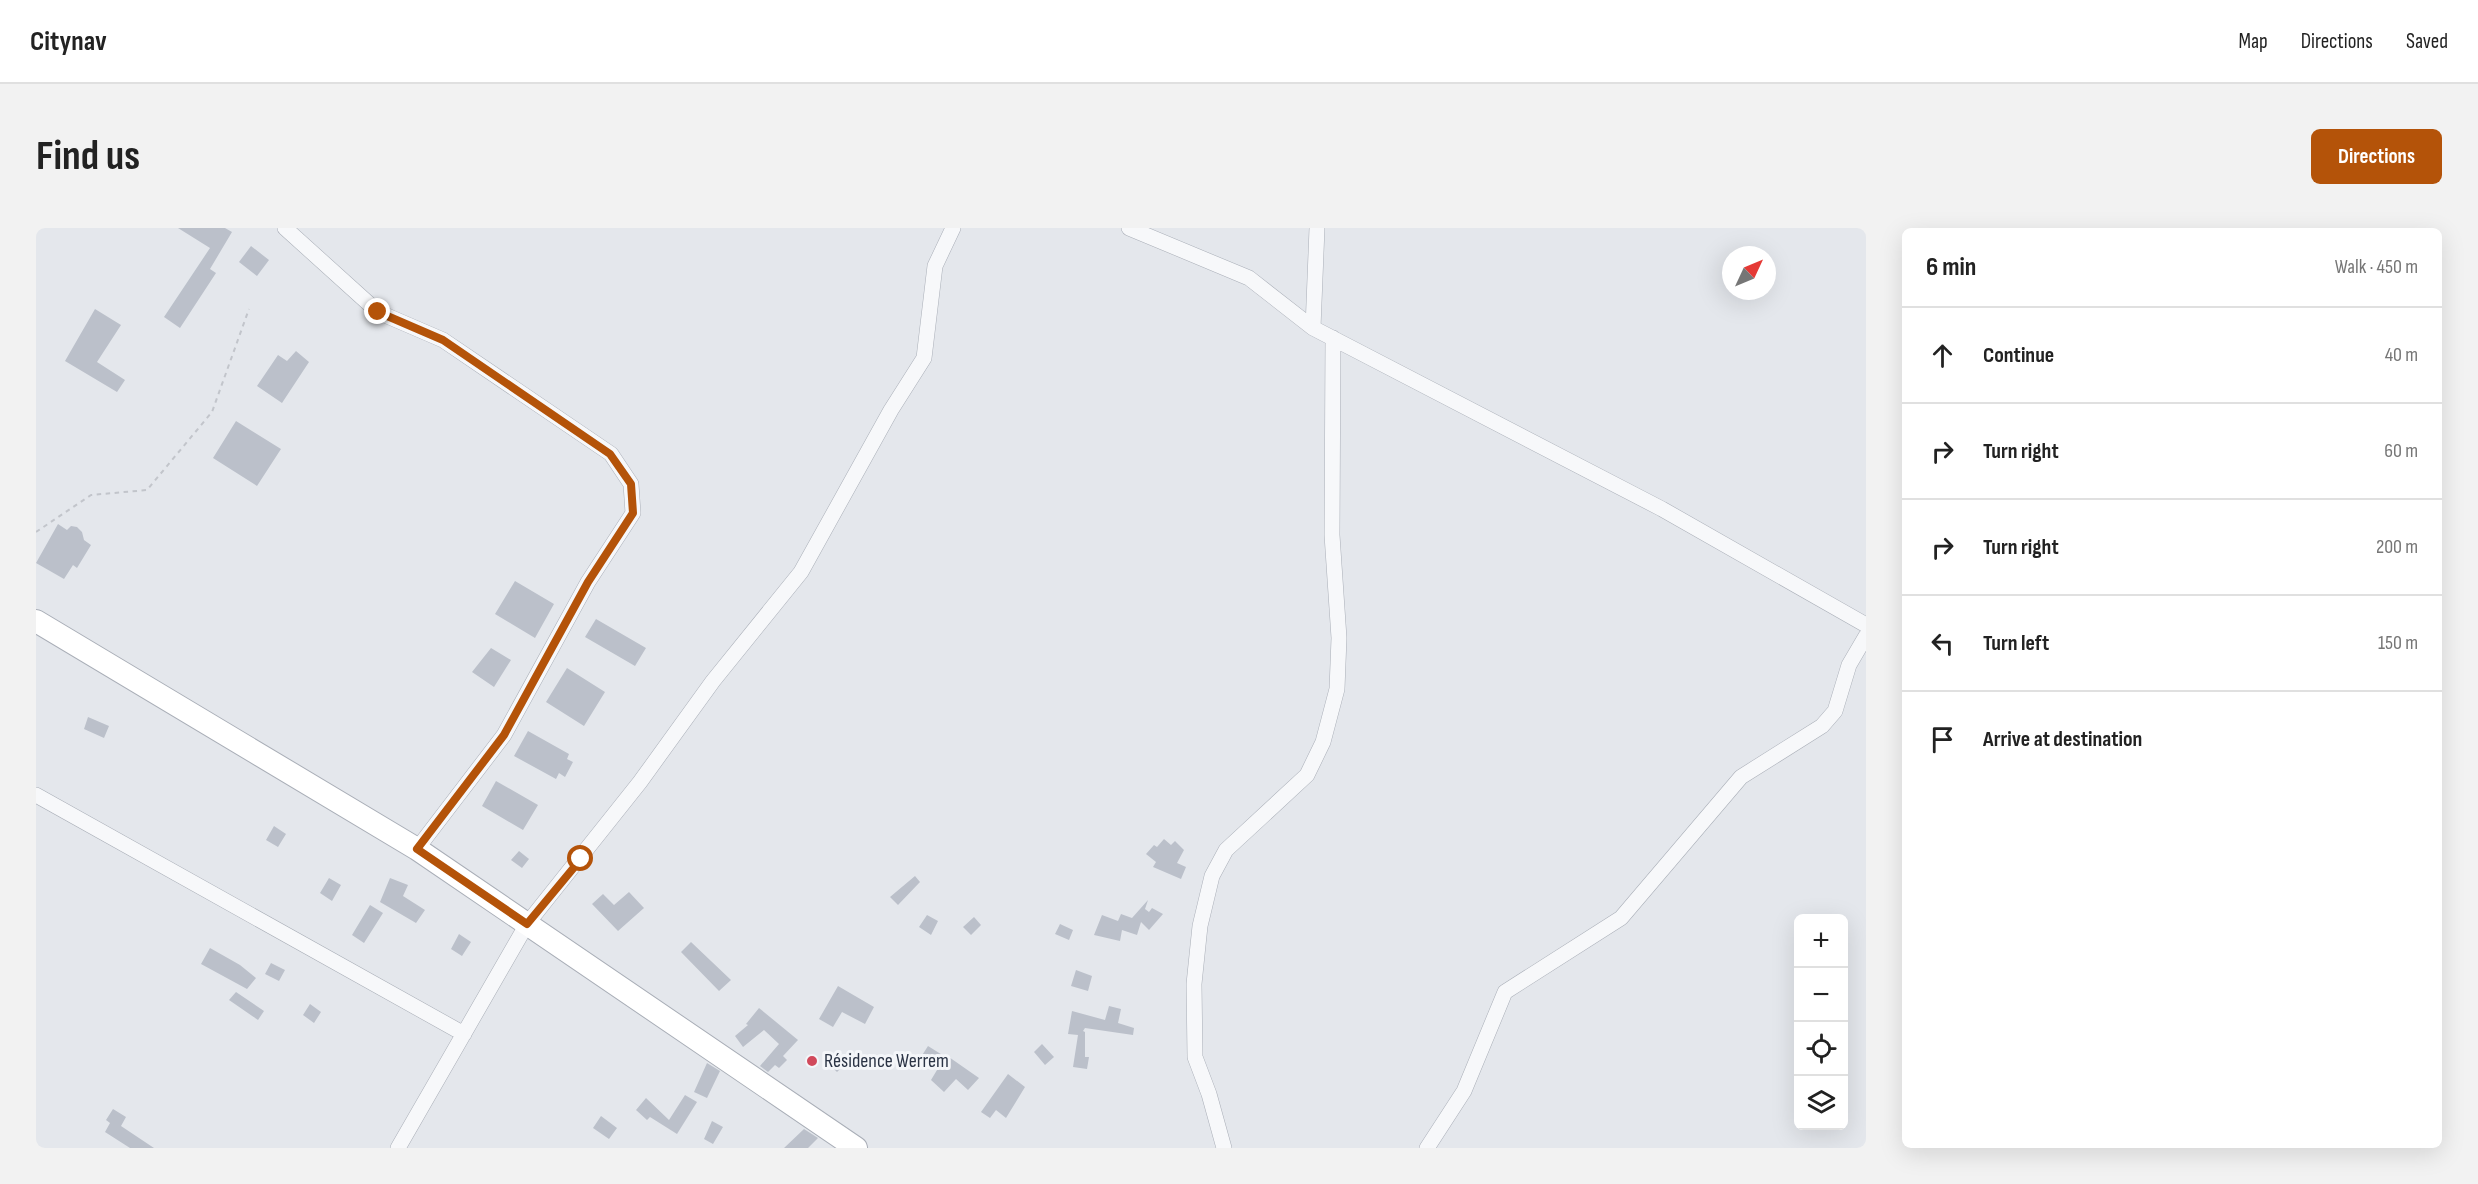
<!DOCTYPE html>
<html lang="en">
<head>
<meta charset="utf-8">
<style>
	body { margin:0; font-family:"Sofia Sans Condensed",sans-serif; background:#f2f2f2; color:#222 }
	.controls { position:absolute; right:18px; bottom:18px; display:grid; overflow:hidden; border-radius:9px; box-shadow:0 6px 24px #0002 }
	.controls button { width:54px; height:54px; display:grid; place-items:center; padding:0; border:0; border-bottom:2px solid #e0e0e0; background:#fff; color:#222; font:30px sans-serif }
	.compass { position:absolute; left:1686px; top:18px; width:54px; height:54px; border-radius:50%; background:#fff; box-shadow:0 6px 24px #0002; rotate:46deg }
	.stop { position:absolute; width:18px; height:18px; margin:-14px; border:4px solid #b45309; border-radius:50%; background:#fff }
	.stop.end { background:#b45309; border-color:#fff; box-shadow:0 2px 6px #0008 }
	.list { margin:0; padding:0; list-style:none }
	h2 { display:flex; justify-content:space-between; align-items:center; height:78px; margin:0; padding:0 24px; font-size:26px }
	h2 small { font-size:20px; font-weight:400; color:#767676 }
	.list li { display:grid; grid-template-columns:39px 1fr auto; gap:18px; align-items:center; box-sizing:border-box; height:96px; padding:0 24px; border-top:2px solid #e0e0e0 }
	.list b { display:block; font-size:22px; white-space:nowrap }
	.list em { font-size:20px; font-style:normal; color:#767676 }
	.icon { flex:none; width:33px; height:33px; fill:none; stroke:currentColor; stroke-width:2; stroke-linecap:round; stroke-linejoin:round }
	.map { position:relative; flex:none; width:1830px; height:920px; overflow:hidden; border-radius:9px }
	header { display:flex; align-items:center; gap:36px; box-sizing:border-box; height:84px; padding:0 30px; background:#fff; border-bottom:2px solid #e0e0e0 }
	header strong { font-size:28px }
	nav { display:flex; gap:33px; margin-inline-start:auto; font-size:21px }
	.intro { display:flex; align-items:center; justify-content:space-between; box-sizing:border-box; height:144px; padding:0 36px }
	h1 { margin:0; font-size:42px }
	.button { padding:15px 27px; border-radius:9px; background:#b45309; color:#fff; font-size:21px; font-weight:700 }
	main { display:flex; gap:36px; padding:0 36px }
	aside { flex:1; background:#fff; border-radius:9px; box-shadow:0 6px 24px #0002 }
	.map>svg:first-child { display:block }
</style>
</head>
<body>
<header>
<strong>Citynav</strong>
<nav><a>Map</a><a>Directions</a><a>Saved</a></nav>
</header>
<div class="intro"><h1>Find us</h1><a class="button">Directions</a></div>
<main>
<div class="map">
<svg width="1830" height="920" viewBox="0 0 1830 920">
	<rect width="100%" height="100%" fill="#e4e7ec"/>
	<path fill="#bbc0ca" d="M142 0H189L196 4 174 41 180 45 144 100 128 89 174 20Z
		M215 18 233 32 221 48 203 34Z
		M59 81 85 97 61 134 89 152 81 164 29 133Z
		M260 123 273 134 246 175 221 158 242 127 251 133Z
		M200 193 245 221 221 258 177 230Z
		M22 296 31 302 35 298 41 299 46 304 48 312 55 317 41 340 37 337 28 351 0 335Z
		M479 353 518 376 499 410 459 386Z
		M560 391 610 420 599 438 549 409Z
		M455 420 475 432 458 459 436 444Z
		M531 440 569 464 548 498 510 474Z
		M52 489 73 498 68 510 48 501Z
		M492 503 533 526 531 531 537 534 529 549 523 545 520 551 478 528Z
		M460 553 502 577 487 602 446 578Z
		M238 598 250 606 242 619 230 612Z
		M1128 611 1135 617 1139 613 1148 622 1141 635 1150 639 1145 651 1117 639 1120 634 1110 626 1118 617 1121 619Z
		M483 623 493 631 486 640 475 632Z
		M879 648 884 654 862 677 854 669Z
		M293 650 305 657 296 673 284 665Z
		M354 650 372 657 367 668 389 682 380 695 344 674Z
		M593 664 608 680 582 703 556 676 567 666 578 677Z
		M1112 672 1109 681 1113 684 1116 680 1127 686 1113 702 1105 694 1101 707 1086 702 1084 713 1058 707 1066 687 1082 693 1085 686 1096 690Z
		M334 677 347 685 328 715 316 707Z
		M891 687 902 693 895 707 883 699Z
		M938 689 945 697 935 707 927 699Z
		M1024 696 1037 702 1033 712 1019 706Z
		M423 706 435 714 426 728 415 721Z
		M655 714 695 752 683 763 645 724Z
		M174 720 204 737 220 750 211 761 165 736Z
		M235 735 249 742 243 753 229 746Z
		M1040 742 1056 748 1052 763 1035 758Z
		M802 758 838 779 829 796 806 784 797 799 783 791Z
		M200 764 228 783 222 792 193 772Z
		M274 776 285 784 278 795 267 787Z
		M1073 778 1085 781 1082 795 1098 800 1097 807 1049 800 1047 803 1049 804V829H1053L1051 841 1037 839 1042 807 1032 806 1036 783 1069 792Z
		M723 780 762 812 747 828 751 832 743 840 739 837 732 844 724 838 743 816 728 802 707 819 699 808 712 797 710 796Z
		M1006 816 1018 829 1009 837 998 824Z
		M892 818 908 828 896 840 883 832Z
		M801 826 810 835 801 844 792 835Z
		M910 827 943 850 932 862 920 851 908 864 895 852Z
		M671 835 684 843 671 870 658 864Z
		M972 846 989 859 970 890 960 882 954 890 945 884Z
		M649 867 661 874 641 906 614 889 611 892 600 882 610 870 633 892Z
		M77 881 90 889 85 898 118 920H94L69 904 74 895 70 892Z
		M565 888 581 900 573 911 557 900Z
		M676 893 687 899 677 916 668 911Z
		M768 901 782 910 772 920H748Z"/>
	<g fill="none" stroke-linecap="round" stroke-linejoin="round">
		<g stroke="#a9aeb7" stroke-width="16">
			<path id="street" d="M249 0 342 84 407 112 575 226 595 256 597 285 552 354 468 507 381 621
				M1093 0 1213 50 1277 100 1626 281 1830 397
				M1277 100 1281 0
				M0 567 428 806
				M362 920 491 696 604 554 677 453 765 344 855 182 888 130 899 38 917 0
				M1188 920 1173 866 1159 829 1158 756 1164 698 1176 648 1190 622 1271 547 1287 514 1301 461 1303 410 1296 307 1297 110
				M1391 920 1428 863 1469 764 1585 690 1705 549 1786 498 1799 483 1813 437 1830 408"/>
		</g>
		<g stroke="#a9aeb7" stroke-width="24">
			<path id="secondary" d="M0 393 381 621 820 920"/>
		</g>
		<path stroke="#c2c5cb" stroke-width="2" stroke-dasharray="4.5 4.5" stroke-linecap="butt" d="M0 304 55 267 111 262 176 184 213 81"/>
		<use href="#street" stroke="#f7f8fa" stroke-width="15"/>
		<use href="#secondary" stroke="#fff" stroke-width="22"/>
	</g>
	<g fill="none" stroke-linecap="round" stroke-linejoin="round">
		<path stroke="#b45309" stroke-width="8" d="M342 84 407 112 574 226 595 256 597 285 552 354 468 507 381 621 491 696 545 631"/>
	</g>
	<circle fill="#d1495b" stroke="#f4f6f9" stroke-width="2" cx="776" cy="833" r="6"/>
	<g text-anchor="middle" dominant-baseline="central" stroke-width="6" stroke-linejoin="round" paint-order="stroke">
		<g font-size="20" fill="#2b3445" stroke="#f4f6f9" text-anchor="start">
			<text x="788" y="833">Résidence Werrem</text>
		</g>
	</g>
</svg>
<div class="controls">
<button>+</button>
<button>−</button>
<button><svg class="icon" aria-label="locate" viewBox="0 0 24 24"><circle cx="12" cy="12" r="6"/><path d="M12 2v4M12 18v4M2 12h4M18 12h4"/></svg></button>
<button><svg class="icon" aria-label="layers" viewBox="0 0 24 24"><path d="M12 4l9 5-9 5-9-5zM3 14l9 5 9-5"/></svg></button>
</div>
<svg class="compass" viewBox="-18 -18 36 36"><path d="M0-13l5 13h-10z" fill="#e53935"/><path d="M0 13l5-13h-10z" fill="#767676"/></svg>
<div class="stop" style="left:545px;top:631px"></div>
<div class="stop end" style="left:342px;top:84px"></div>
</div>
<aside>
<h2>6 min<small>Walk · 450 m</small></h2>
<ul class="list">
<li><svg class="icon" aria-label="ahead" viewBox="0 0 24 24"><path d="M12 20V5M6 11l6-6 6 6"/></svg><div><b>Continue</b></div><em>40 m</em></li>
<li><svg class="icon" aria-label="right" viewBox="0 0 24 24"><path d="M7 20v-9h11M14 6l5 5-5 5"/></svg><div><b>Turn right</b></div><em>60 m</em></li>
<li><svg class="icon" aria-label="right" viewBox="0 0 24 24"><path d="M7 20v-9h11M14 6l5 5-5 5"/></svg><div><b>Turn right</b></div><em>200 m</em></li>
<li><svg class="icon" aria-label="left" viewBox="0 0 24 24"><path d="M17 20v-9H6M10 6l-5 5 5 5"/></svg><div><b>Turn left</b></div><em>150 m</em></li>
<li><svg class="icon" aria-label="arrive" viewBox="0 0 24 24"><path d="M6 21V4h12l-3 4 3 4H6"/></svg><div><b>Arrive at destination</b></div></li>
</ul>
</aside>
</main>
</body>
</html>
